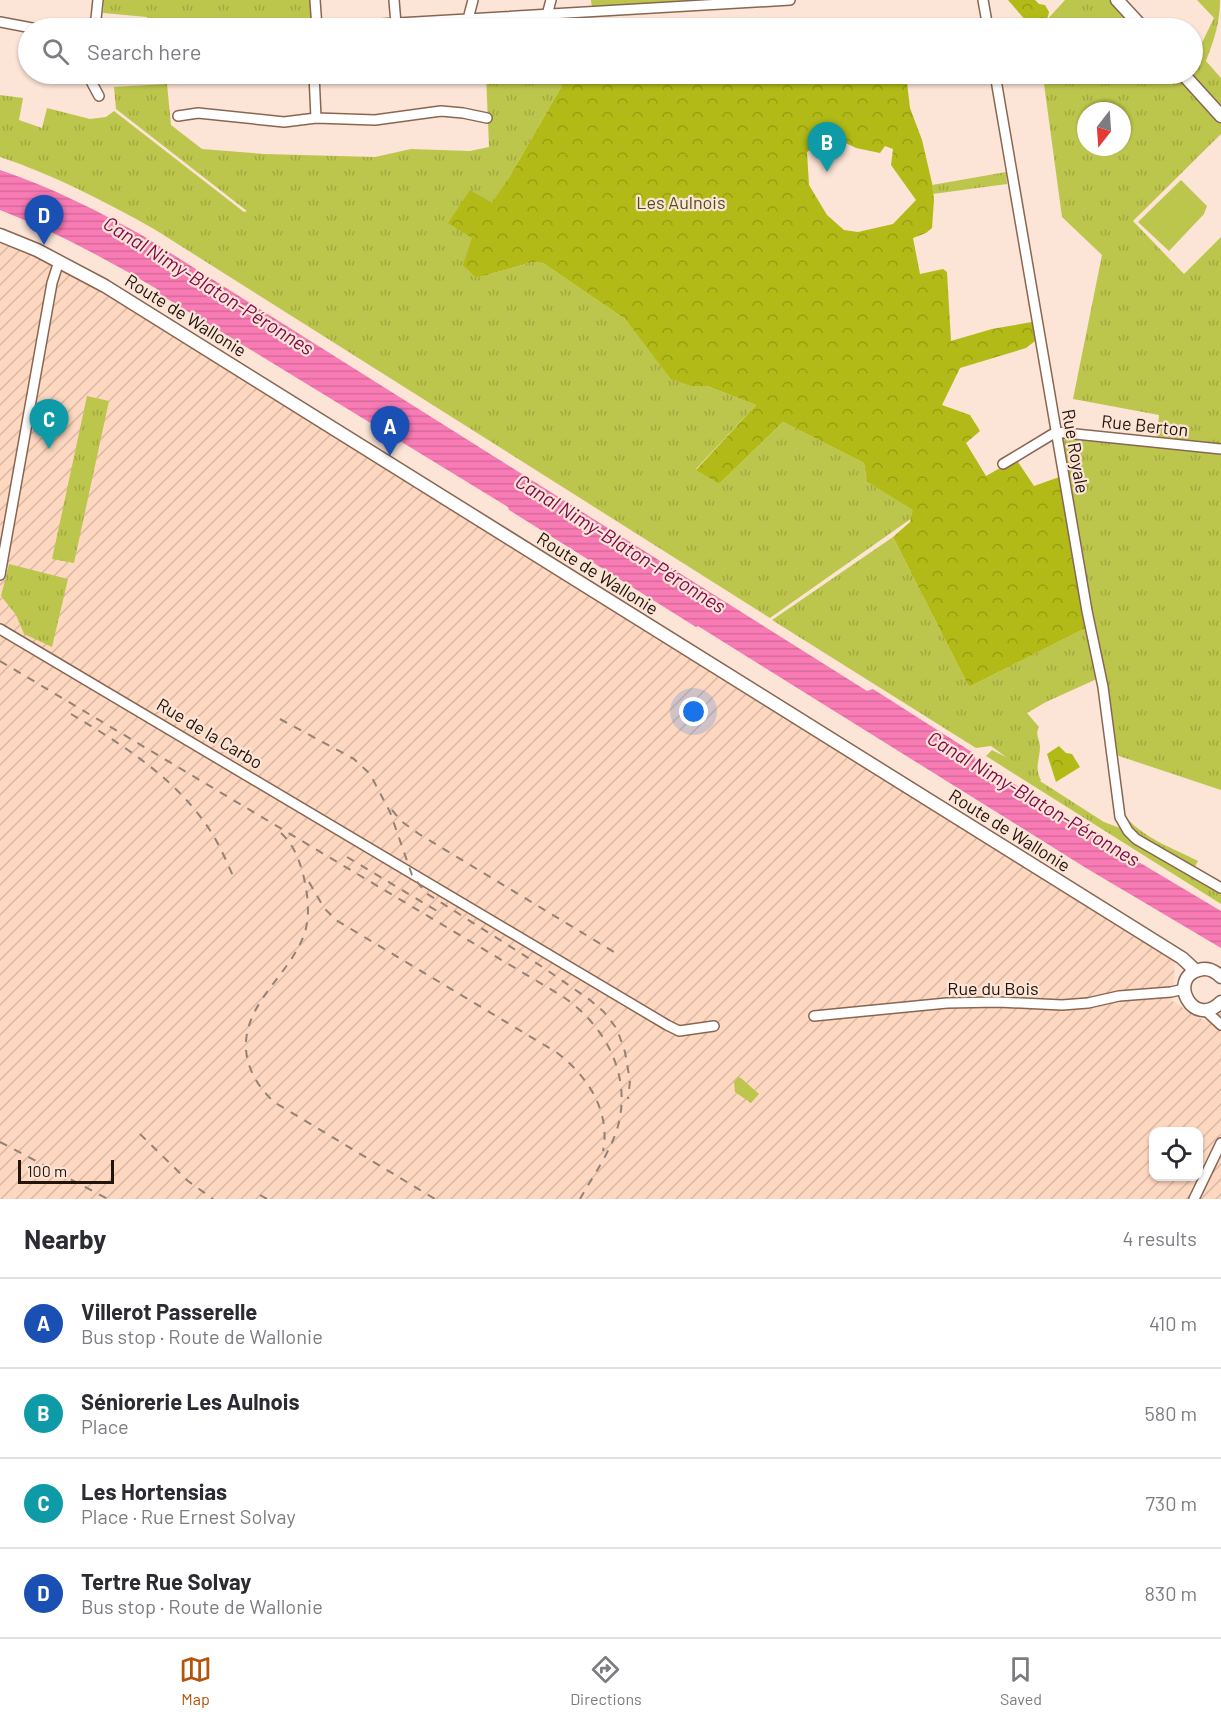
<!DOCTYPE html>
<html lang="en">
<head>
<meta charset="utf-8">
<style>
	body { margin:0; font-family:Barlow,sans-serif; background:#f2f2f3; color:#2b2b33 }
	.controls { position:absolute; right:18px; bottom:18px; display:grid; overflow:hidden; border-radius:12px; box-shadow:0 2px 4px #0004 }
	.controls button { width:54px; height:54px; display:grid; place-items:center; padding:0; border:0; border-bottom:2px solid #e1e1e2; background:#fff; color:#2b2b33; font:30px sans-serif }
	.compass { position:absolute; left:1077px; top:102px; width:54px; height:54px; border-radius:50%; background:#fff; box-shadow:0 2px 4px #0004; rotate:197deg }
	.scale { position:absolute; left:18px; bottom:15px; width:96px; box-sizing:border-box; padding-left:6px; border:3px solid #21140b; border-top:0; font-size:16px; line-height:21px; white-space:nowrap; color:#21140b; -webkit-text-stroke:4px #fce4d6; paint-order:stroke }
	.you { position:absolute; left:694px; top:712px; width:21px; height:21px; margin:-15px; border:4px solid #fff; border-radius:50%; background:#1a73e8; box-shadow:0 0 0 9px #1a73e833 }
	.badge { display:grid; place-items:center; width:39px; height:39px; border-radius:50%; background:#b45309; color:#fff; font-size:20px; font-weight:700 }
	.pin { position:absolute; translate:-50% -50px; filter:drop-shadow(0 2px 3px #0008) }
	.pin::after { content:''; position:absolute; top:32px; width:21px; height:18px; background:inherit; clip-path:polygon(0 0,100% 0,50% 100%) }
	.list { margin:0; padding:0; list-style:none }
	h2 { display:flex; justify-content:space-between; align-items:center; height:78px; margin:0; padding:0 24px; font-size:26px }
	h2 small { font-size:20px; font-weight:400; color:#7c7c81 }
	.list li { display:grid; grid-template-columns:39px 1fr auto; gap:18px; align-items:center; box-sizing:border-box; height:90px; padding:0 24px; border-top:2px solid #e1e1e2 }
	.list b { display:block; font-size:22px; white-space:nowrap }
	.list p { margin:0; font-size:20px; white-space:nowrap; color:#7c7c81 }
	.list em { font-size:20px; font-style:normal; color:#7c7c81 }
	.icon { flex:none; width:33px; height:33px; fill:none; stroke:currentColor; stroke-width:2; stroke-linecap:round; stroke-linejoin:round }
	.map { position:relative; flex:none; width:1221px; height:1199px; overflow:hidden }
	.search { position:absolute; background:#fff; box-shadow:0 2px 4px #0004; left:18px; right:18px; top:18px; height:66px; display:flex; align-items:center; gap:15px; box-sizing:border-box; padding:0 21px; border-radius:33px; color:#7c7c81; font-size:22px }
	.sheet { height:438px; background:#fff }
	nav { display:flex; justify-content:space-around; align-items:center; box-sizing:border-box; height:84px; border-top:2px solid #e1e1e2; background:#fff; font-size:16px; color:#7c7c81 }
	nav a { display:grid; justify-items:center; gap:3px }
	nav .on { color:#b45309 }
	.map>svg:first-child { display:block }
</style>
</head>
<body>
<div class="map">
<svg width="1221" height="1199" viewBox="0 0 1221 1199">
	<defs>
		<pattern id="industrial-furrows" width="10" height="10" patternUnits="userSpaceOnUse" patternTransform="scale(1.5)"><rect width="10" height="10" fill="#fdd7c0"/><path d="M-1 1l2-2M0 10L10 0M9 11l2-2" fill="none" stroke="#d9b8a4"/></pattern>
		<pattern id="grass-tufts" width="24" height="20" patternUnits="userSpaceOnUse" patternTransform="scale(1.5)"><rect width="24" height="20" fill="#bdc64c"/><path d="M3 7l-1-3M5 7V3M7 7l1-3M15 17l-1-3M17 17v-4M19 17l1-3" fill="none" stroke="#a2a941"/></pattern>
		<pattern id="forest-crowns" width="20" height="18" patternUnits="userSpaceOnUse" patternTransform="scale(1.5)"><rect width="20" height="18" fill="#b1ba16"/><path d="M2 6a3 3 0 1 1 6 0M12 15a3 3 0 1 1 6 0" fill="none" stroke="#989f13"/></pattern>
		<pattern id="water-rules" width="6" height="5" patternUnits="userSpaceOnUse" patternTransform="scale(1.5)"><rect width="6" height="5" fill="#f97bb5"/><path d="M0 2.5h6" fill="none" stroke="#d5699a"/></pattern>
	</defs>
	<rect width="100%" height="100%" fill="#fce4d6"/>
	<path fill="url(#industrial-furrows)" fill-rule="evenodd" d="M0 240 43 259 121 302 1175 962 1172 1001 1205 1021 1221 1013V1199H0ZM1154 1132H1198V1176H1154Z"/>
	<path fill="url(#grass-tufts)" fill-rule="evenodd" d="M104 0H311L312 24 239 28H147V17L103 13Z
		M591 0H733L592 9Z
		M1065 0H1113L1139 28H1042L1044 23Z
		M1197 0H1220C1220 23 1214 40 1206 61L1221 78V109L1189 74H1192L1193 61 1214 18Z
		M486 74H614L567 77 510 176 492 204 470 191 476 278 533 262 543 263 625 319 672 379 690 386H707L756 405 696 469 719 484 783 422 864 463 867 482 914 510 912 518 770 618 154 229C104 201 54 175 0 157V95L23 98 19 120 42 128 47 108 90 119 106 117 114 111 244 212 247 211 116 109 114 87 167 84 171 125 202 149 265 154 375 157 411 149 470 151 489 147Z
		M1050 74H1180L1221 119V134L1133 221 1184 274 1221 237V446L1157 441 1159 415 1073 399 1102 255 1062 217 1044 84 1051 77ZM1086 111H1122V147H1086Z
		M1006 172 1007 184 933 194 932 185Z
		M87 396 109 401 74 563 52 559Z
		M1058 435 1221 451V790L1113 754Z
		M893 537 969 687 1088 627 1099 678 1046 702 1027 713 1039 727C1035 734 1039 738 1040 746 1040 759 1034 768 1041 780L1040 781 1104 822 1128 831 1221 888V904L986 756 992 750 1006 757 991 746 976 748 772 620Z
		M9 564 68 579 52 647 24 634 16 615 1 596Z
		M1126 817C1143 838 1175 849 1198 861L1193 870 1134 834 1123 818Z
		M738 1077 741 1078 759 1094 751 1103 735 1092 734 1082Z"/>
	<path fill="url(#forest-crowns)" fill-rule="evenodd" d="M1008 0H1035L1039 4 1045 5 1049 12C1048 21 1043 23 1035 26L1027 22Z
		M614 74H906L910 108 922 140 932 183 934 200 932 228 926 233 913 238 920 274 943 269 947 272 951 341 992 329 1032 322 1035 341 1026 348 960 368 942 405 970 415 980 431 966 443 986 476 1016 459 1034 486 1062 476 1088 627 969 687 893 537 910 522 913 510 867 482 864 463 783 422 719 484 696 470 756 405 707 386H690L671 379 625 319 543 263 533 262 476 278 463 265 472 238 448 223 470 190 492 203 510 176 567 77ZM831 136 856 148 880 153 885 146 893 149 891 165 916 200 893 224 858 232 844 230 827 215 809 185 807 152Z
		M1059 746 1066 753 1072 754 1080 767 1056 782 1047 754Z"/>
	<path fill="#bdc64c" d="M1181 180 1207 206 1204 214 1169 251 1138 222Z"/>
	<path fill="url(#water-rules)" d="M0 170C51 187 98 211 145 237L867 691 873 689 975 754V759L1100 839 1221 911V948L1086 868 698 626 696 627 509 510 508 507 156 292 157 289C106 259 56 232 0 210Z"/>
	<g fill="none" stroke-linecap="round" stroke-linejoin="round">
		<g stroke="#896651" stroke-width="12">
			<path id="minor" d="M315 0 317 28
				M394 0 396 24
				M983 0 988 28
				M547 15 551 0
				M468 19 473 0
				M0 22 32 28
				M95 28 98 0
				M312 28 790 0
				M91 74 92 83 99 96
				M314 74 316 118 375 120 441 111 463 113 487 118
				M995 74 1087 611 1103 687 1120 817 1128 831 1136 839 1221 888
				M178 116 198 113 284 122 316 118
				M1003 464 1056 432 1221 449
				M0 575 52 283 59 261
				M0 629C223 759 444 893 667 1025L679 1031 714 1026
				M1205 1010 1221 1025
				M814 1016 947 1003 998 1002 1062 1005 1088 1003 1119 996 1171 992 1184 989
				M1194 1199 1221 1143"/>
		</g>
		<g stroke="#896651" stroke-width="15">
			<path id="major" d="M1117 0 1143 28
				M1183 74 1221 116
				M0 235 37 250 105 286 1182 958 1196 971
				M1221 977C1215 971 1208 967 1199 970 1167 978 1193 1030 1221 1002"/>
		</g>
		<use href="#minor" stroke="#fff" stroke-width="9"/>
		<use href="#major" stroke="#fff" stroke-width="12"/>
		<path stroke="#948176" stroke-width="2" stroke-dasharray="8 8" stroke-linecap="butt" d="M0 661 562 996C604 1024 632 1074 618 1126 611 1151 593 1176 580 1199
			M71 714C120 743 172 776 205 823 217 839 225 858 233 876
			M280 719 354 759 370 774 390 812 412 875 426 893 544 968 590 1000 604 1012 617 1029 625 1052 630 1081 628 1099
			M392 810 401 821 419 834 619 955
			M281 833C294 845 300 861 304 878 308 896 310 915 305 932 291 975 243 1002 246 1050 248 1071 259 1088 274 1102L435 1199
			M347 857 437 911
			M309 882 324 908 336 920 556 1052C587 1075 611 1111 603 1151
			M140 1134 188 1181 213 1199
			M0 1142 108 1199
			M260 1195 267 1199"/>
	</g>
	<g text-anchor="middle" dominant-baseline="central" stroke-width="4.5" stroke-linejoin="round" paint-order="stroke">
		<g font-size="18" fill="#4d5118" stroke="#fce4d6">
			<text x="681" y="202">Les Aulnois</text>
		</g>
		<g font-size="18" fill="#21140b" stroke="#fce4d6">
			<text transform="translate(186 315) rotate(32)">Route de Wallonie</text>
			<text transform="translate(1145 425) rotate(6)">Rue Berton</text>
			<text transform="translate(1076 451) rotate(80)">Rue Royale</text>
			<text transform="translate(598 573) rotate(32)">Route de Wallonie</text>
			<text transform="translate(210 733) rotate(31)">Rue de la Carbo</text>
			<text transform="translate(1010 830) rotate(32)">Route de Wallonie</text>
			<text x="993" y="988">Rue du Bois</text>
		</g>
		<g font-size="20" font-style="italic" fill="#7d074c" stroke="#fce4d6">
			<text transform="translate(209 285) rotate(32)">Canal Nimy-Blaton-Péronnes</text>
			<text transform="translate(621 543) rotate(32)">Canal Nimy-Blaton-Péronnes</text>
			<text transform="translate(1034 798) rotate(31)">Canal Nimy-Blaton-Péronnes</text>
		</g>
	</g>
</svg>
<div class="controls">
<button><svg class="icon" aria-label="locate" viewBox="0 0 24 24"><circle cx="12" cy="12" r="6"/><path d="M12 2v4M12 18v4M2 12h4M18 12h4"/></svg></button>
</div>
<svg class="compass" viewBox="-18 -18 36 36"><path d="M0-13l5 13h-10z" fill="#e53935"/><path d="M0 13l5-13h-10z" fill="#7c7c81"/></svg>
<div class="scale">100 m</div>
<div class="you"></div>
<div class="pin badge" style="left:390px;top:456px;background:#1a4fb4">A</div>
<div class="pin badge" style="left:827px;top:172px;background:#0f9aa8">B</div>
<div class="pin badge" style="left:49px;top:449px;background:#0f9aa8">C</div>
<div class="pin badge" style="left:44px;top:245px;background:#1a4fb4">D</div>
<div class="search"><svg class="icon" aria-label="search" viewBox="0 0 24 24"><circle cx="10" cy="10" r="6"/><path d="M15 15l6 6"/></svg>Search here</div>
</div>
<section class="sheet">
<h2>Nearby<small>4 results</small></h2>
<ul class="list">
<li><span class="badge" style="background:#1a4fb4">A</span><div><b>Villerot Passerelle</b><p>Bus stop · Route de Wallonie</p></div><em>410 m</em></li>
<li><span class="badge" style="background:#0f9aa8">B</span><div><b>Séniorerie Les Aulnois</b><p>Place</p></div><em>580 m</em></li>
<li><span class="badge" style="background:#0f9aa8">C</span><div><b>Les Hortensias</b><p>Place · Rue Ernest Solvay</p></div><em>730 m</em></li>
<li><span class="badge" style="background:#1a4fb4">D</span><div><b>Tertre Rue Solvay</b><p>Bus stop · Route de Wallonie</p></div><em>830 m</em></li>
</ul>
</section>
<nav>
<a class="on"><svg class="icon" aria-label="map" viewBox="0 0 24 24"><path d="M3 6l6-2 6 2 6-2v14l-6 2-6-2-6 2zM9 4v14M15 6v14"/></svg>Map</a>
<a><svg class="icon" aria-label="directions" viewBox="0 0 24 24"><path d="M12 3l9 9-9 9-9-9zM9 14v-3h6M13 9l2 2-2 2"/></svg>Directions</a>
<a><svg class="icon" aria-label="saved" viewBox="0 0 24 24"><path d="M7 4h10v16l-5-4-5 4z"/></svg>Saved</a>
</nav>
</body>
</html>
